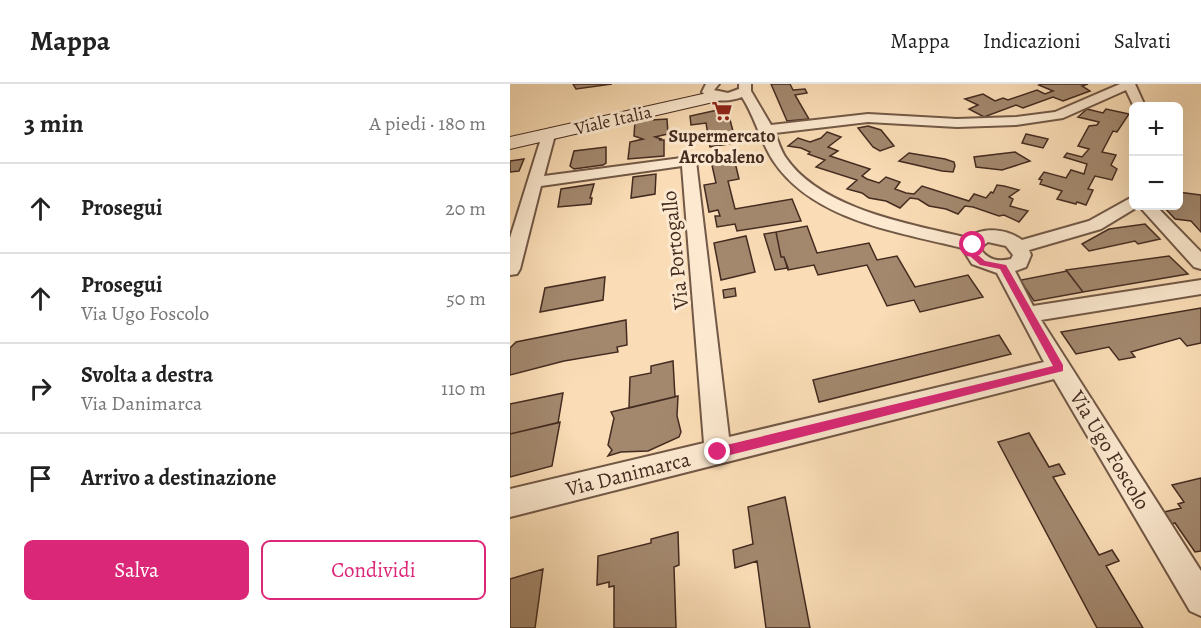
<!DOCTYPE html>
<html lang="it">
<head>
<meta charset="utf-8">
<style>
	body { margin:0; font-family:Alegreya,serif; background:#f6f6f6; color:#222 }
	.controls { position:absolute; right:18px; top:18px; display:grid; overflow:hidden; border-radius:9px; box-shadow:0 6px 24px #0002 }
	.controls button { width:54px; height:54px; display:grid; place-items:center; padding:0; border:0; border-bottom:2px solid #e0e0e0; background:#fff; color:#222; font:30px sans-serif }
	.stop { position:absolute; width:18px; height:18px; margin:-14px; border:4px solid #db2777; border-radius:50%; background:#fff }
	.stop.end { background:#db2777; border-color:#fff; box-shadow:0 2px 6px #0008 }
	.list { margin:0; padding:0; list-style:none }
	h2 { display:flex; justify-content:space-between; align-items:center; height:78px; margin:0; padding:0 24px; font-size:26px }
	h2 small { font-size:20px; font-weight:400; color:#767676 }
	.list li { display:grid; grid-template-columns:39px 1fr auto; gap:18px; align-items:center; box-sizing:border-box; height:90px; padding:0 24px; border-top:2px solid #e0e0e0 }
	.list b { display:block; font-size:22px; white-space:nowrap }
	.list p { margin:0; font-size:20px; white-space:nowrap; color:#767676 }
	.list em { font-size:20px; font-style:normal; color:#767676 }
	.actions { display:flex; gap:12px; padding:18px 24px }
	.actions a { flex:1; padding:14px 0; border:2px solid #db2777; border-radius:9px; text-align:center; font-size:21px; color:#db2777 }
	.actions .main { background:#db2777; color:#fff }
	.icon { flex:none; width:33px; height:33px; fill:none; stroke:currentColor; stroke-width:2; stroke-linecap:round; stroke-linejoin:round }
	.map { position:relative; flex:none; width:691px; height:544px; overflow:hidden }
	header { display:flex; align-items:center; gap:36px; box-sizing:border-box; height:84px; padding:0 30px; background:#fff; border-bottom:2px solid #e0e0e0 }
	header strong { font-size:28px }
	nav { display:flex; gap:33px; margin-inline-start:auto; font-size:21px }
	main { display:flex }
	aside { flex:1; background:#fff }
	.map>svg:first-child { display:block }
</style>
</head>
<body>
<header>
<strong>Mappa</strong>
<nav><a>Mappa</a><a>Indicazioni</a><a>Salvati</a></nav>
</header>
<main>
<aside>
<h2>3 min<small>A piedi · 180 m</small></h2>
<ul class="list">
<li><svg class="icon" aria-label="ahead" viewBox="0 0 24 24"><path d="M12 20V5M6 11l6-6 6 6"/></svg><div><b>Prosegui</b></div><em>20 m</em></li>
<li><svg class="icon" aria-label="ahead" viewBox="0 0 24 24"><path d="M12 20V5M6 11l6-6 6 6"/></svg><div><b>Prosegui</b><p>Via Ugo Foscolo</p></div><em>50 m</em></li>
<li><svg class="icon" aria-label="right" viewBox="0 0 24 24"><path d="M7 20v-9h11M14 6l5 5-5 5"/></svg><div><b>Svolta a destra</b><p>Via Danimarca</p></div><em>110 m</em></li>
<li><svg class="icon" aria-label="arrive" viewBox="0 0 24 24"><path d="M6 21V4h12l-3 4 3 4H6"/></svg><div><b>Arrivo a destinazione</b></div></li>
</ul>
<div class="actions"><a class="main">Salva</a><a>Condividi</a></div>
</aside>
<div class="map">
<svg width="691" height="544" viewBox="0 0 691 544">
	<rect width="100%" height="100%" fill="#faddb6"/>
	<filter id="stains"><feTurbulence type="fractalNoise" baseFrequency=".00333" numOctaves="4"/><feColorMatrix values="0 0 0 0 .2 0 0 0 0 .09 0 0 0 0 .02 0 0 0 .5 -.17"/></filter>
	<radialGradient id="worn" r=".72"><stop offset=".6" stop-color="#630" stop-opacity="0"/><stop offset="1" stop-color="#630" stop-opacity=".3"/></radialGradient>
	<path fill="#a3886e" stroke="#442b20" stroke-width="1.5" d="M63 0H102L66 5Z
		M261 0H280L283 6 295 5 297 9 285 11 299 35 277 37Z
		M551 0H578L572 2 580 7 553 17 543 13 513 24 506 21 474 33 459 25 468 21 455 15 473 10 485 17 493 14 498 16 527 6 535 10 543 7 529 1 532 0Z
		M217 24 226 59 200 63 196 39 181 41 180 32Z
		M577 25 593 29 596 25 619 30 607 48 603 47 592 68 606 71 601 81 607 85 602 96 585 92 578 105 583 106 576 121 567 118 566 120 547 115 552 107 530 100 532 96 529 95 534 88 556 94 561 86 574 90 577 80 554 73 557 69 572 73 579 65 568 62 579 42 587 41 589 38 568 33Z
		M157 35 158 50 145 53 151 55 149 56H154V72L118 75 120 58 133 55 124 52 125 37Z
		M358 42 371 46 384 62 370 67 363 63 348 44Z
		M317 48 331 53 318 63 328 67 320 72 360 85 352 92 357 95 369 99 376 93 390 98 385 105 396 109 404 110 412 102 459 117 464 110 476 114 481 108 483 109 487 101 494 102 509 106 499 113 503 115 500 122 518 127 509 138 494 131 489 132 463 123 455 122 448 130 436 125 419 122 408 115 400 114 390 124 376 117 359 114 352 109 337 105 347 96 306 83 315 76 298 70 300 68 291 64 278 62 288 54 300 58 311 54Z
		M516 50 538 55 533 64 512 59Z
		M96 63V79L93 81 64 85 60 82 64 67Z
		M505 68 520 77 492 86 466 83 464 73Z
		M399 69 435 75 444 78 445 82 443 88 432 87 389 77Z
		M224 74 229 95 218 97 225 125 282 115 291 137 227 147 225 140 207 143 205 132H210L208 126 199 128 194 101 206 99 201 77Z
		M14 75 9 87 0 88V77Z
		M146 90 145 110 121 114 123 93Z
		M84 100 80 114H82L81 120 48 123 51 105Z
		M668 108 691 111V148L681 137 665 135 653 122H668Z
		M635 140 650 155 628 160 625 157 579 167 572 160 599 145Z
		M297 142 307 169 359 159 367 176 387 172 405 203 458 191 473 213 410 228 404 216 377 222 357 181 308 191 304 181 278 186 274 173H271L266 148Z
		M266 148 271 173H274L278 184 265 186 254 150Z
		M236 152 245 188 211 196 204 159Z
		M659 172 678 190 573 208 556 186Z
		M557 187 573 208 524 217 512 199 511 196Z
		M95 193 93 216 30 228 35 204Z
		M225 204 226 212 214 214 213 206Z
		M691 224V259L677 262 670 254 621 268 625 273 609 276 599 263 566 270 551 248Z
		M116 236 117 261 107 263 108 268 54 277 0 291V264L6 258Z
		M489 251 501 270 309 318 303 296Z
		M163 277 165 313 119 324 120 293 141 289V282Z
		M53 309 48 339 0 350V320Z
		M168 312 167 332 171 348 169 353 138 367 111 368 98 372 102 366 98 361 104 334 101 328Z
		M50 338 42 382 0 393V350Z
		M519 349 539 383 549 380 555 390 543 393 589 471 602 466 609 477 596 482 633 544H587L488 358Z
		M691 394V467L685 468 665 439 662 440 654 428 671 424 668 420 674 418 662 401Z
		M275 413 300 544H256L247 477 225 484 223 466 243 460 238 423Z
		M168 448 169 481 164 483 166 544H104V502L99 503V498L87 501 88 472 141 459V455Z
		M33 485 25 544H0V495Z"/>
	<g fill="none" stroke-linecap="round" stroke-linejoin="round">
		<g stroke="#725846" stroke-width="4">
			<path id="street" d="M196 0H209L204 6 218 9 229 5V0H241V7L261 41 358 30 447 35 506 33 545 28 610 0H625L635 22 624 23 616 6 553 34 506 41 447 43 358 38 265 49C268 57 271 67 276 74 312 126 401 140 458 154 473 142 497 145 512 156L579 137 624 112V122H646L691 168V185L684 183 629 122 591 145 519 166 521 171 516 183 505 187 523 222 691 196V210L531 236 691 487V532L680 527 544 295 0 433V405L194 359 172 82 31 102 10 185 7 190 0 191V154L33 48H43L45 51 34 92 179 73 186 77 219 353 534 278 487 189 462 180 452 164C389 148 304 137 264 78 251 59 245 33 232 13 219 18 203 19 192 8ZM478 158 496 162 503 171 501 175C488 178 477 176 470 164Z"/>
		</g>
		<g stroke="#442b20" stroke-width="2">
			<path id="secondary" d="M206 7 214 12 212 16 0 65V53Z"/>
		</g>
		<use href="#street" fill="#fce9d0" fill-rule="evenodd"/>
		<use href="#secondary" fill="#fce9d0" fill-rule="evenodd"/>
	</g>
	<path fill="#db2777" d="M460 159H466L468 171 475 177 496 181 553 281V287L208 374 204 372 203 368 208 363 543 282 490 185 470 181 461 173Z"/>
	<defs>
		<g id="supermarket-bare" transform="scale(1.62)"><path d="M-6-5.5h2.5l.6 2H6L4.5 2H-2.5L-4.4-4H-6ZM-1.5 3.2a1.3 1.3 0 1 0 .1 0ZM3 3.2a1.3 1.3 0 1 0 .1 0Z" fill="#8f2418" stroke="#fce9d0" stroke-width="2.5" paint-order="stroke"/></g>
	</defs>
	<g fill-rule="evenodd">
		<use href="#supermarket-bare" x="212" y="27"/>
	</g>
	<g text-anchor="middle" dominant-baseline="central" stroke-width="6" stroke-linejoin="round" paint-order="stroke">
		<g font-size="18" fill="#442b20" stroke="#fce9d0">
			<text transform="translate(103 36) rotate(-13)">Viale Italia</text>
		</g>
		<g font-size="18" font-weight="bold" fill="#442b20" stroke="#fce9d0">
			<text x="212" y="52">Supermercato<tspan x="212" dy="21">Arcobaleno</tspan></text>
		</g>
		<g font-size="21" fill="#442b20" stroke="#fce9d0">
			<text transform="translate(165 166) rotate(-96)">Via Portogallo</text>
			<text transform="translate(600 366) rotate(59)">Via Ugo Foscolo</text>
			<text transform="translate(118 390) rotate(-14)">Via Danimarca</text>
		</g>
	</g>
	<rect width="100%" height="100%" filter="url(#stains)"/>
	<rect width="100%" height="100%" fill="url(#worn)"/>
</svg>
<div class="controls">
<button>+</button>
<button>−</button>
</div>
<div class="stop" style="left:463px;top:161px"></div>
<div class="stop end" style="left:208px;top:368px"></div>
</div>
</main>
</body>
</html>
